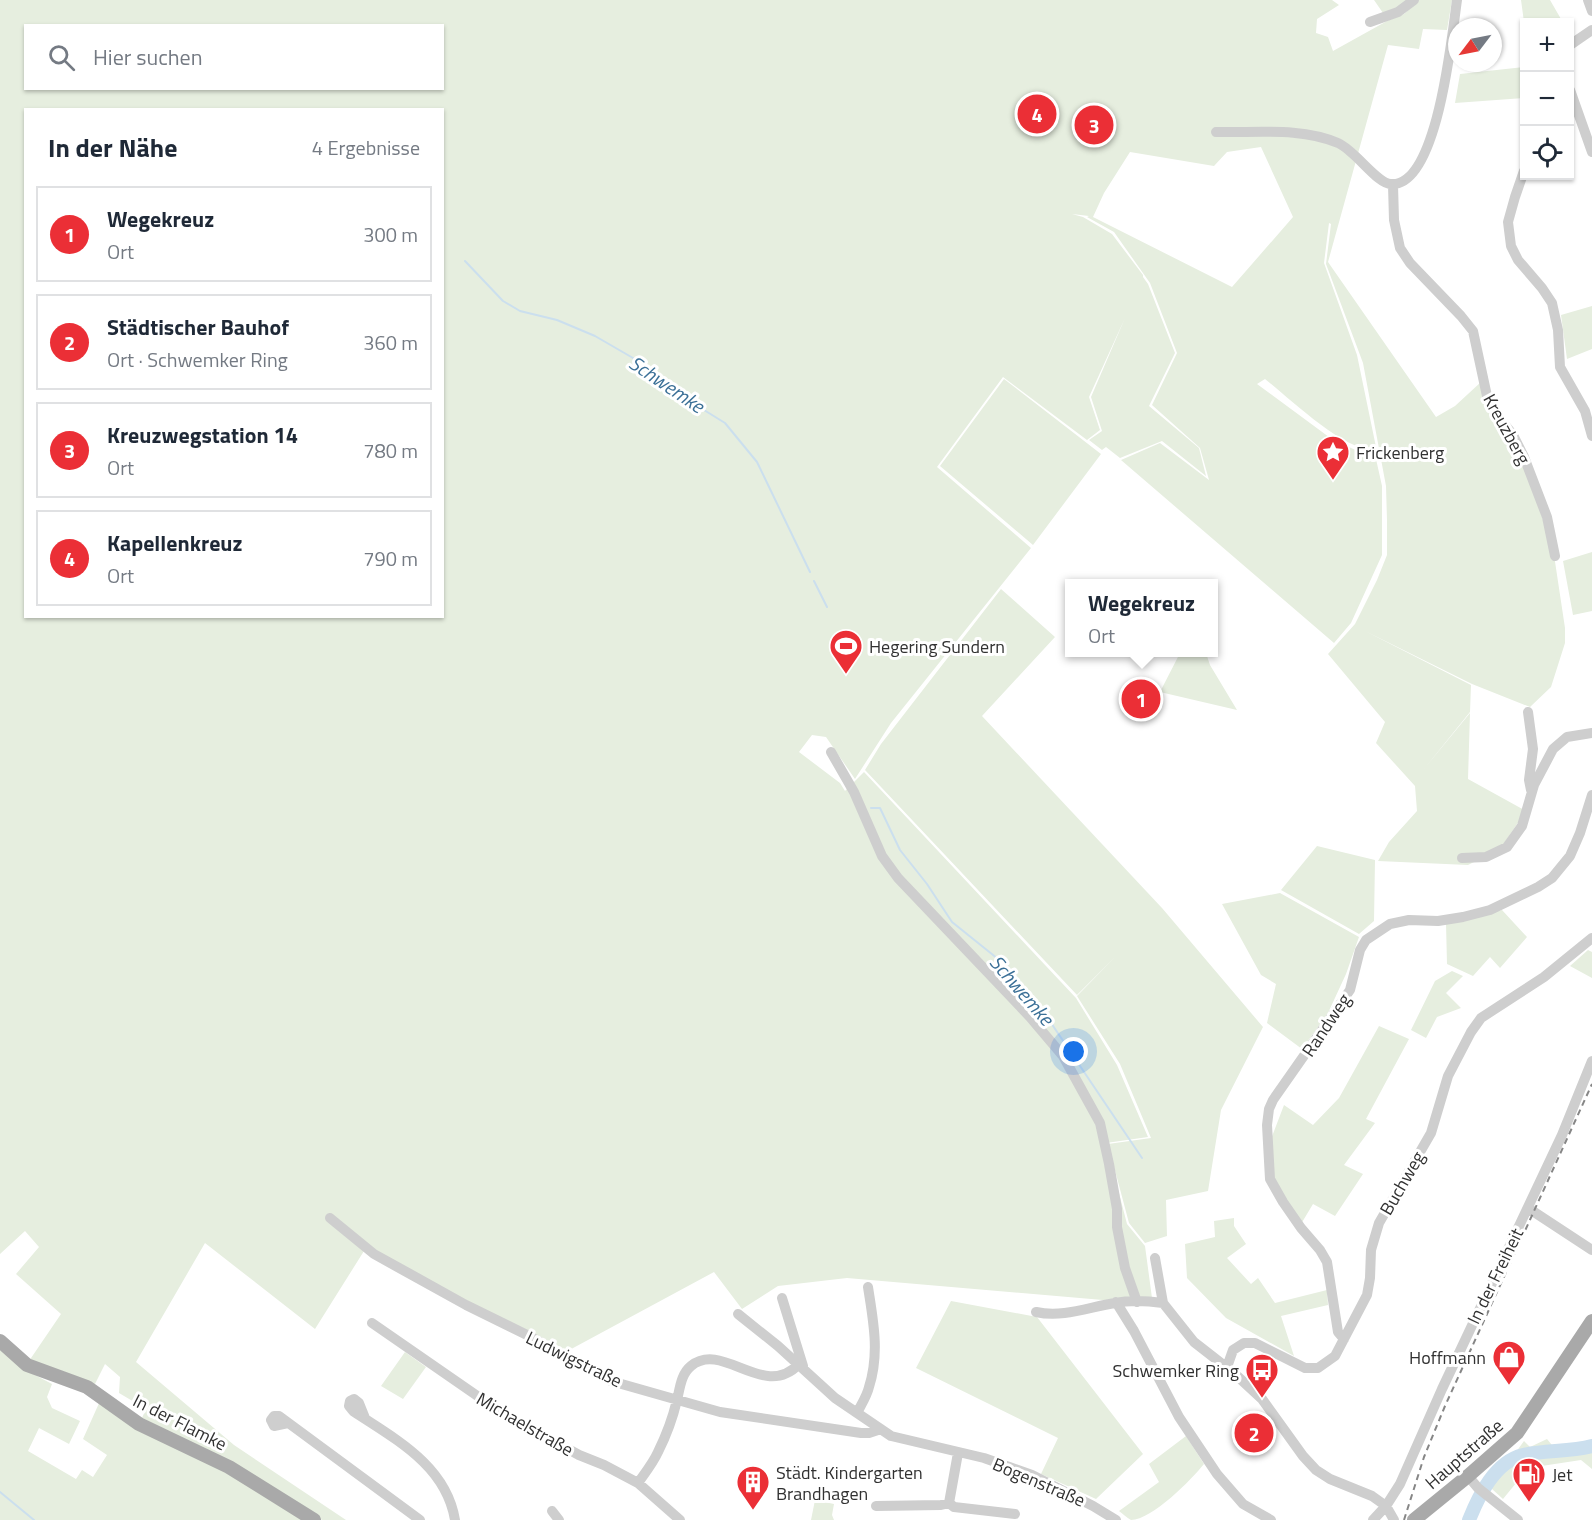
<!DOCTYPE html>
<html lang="de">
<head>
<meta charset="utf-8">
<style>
	body { margin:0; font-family:"Titillium Web",sans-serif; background:#f2f2f3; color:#1f2937 }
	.controls { position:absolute; right:18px; top:18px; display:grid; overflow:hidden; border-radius:0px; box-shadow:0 2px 4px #0004 }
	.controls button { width:54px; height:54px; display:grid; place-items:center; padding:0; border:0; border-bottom:2px solid #e0e1e3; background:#fff; color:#1f2937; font:30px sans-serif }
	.compass { position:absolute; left:1448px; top:18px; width:54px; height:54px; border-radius:50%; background:#fff; box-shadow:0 2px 4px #0004; rotate:238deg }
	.you { position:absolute; left:1074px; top:1052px; width:21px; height:21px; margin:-15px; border:4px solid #fff; border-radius:50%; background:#1a73e8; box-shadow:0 0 0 9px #1a73e833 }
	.badge { display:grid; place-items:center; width:39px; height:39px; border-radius:50%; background:#eb2f36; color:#fff; font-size:20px; font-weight:700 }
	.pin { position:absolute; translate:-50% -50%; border:3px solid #fff; box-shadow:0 2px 6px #0006 }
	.popup { position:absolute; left:1065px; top:579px; width:153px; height:78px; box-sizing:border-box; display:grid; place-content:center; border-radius:0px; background:#fff; filter:drop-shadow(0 2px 4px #0005); font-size:20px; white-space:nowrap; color:#747a83 }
	.popup b { font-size:22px; color:#1f2937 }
	.popup::after { content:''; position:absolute; left:50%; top:100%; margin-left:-12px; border:12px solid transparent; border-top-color:#fff }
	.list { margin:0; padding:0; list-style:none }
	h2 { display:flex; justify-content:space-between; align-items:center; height:78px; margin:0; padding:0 24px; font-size:26px }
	h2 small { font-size:20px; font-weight:400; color:#747a83 }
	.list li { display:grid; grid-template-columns:39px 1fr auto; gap:18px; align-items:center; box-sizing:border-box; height:96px; margin:0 12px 12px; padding:0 12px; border:2px solid #e0e1e3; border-radius:0px }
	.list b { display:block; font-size:22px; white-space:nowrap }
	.list p { margin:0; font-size:20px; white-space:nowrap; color:#747a83 }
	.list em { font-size:20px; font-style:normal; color:#747a83 }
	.icon { flex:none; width:33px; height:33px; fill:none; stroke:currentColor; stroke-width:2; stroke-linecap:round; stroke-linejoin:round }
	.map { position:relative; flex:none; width:1592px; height:1520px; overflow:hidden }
	.search { position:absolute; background:#fff; box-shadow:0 2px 4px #0004; left:24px; top:24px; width:420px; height:66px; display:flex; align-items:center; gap:15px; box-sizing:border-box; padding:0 21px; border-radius:0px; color:#747a83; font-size:22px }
	.panel { position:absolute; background:#fff; box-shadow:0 2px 4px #0004; left:24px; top:108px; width:420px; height:510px; border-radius:0px }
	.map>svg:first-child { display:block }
</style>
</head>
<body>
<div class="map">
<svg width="1592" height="1520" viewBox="0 0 1592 1520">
	<rect width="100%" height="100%" fill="#fff"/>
	<path fill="#e6eedf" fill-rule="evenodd" d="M0 0H1332L1339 5 1317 19 1316 33 1328 37 1333 51 1387 21 1404 14 1419 0H1452L1447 30 1423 29 1419 49 1388 45 1328 262 1436 417 1455 406 1481 382 1525 463 1554 555 1565 628V643L1551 687 1530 707 1472 684 1365 631 1471 685 1470 712 1424 769 1470 713 1468 779 1526 811 1500 849 1468 865 1378 861 1389 842 1417 811 1415 786 1376 743 1385 722 1328 654 1355 624 1377 580 1387 555V520L1386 486 1363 363 1326 264 1331 224 1329 223 1324 263 1357 355 1376 447 1373 450C1343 450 1289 398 1265 379L1257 384 1333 440 1376 459 1382 486V555L1351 623 1334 643 1121 460 1160 443 1209 480 1200 448 1152 405 1177 353 1150 283 1114 232 1087 217 1089 216 1072 214 1083 217 1112 234 1143 275V277L1148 284 1175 353 1149 406 1199 448 1206 476 1162 441 1120 458 1106 447 1102 450 1089 440 1102 431 1091 397 1125 318 1089 397 1100 430 1087 440 1003 377 937 467 1031 548 891 723 855 779 826 737 812 735 799 752 840 783 845 791 864 772 1076 998 1117 1065 1148 1137 1106 1143 1127 1224 1145 1246 1152 1298 1126 1302 847 1278 778 1286 742 1309 714 1272 562 1354 364 1251 315 1329 205 1243 136 1362 234 1445 346 1520H322L249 1473 142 1418 146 1409 119 1393 120 1377 105 1364 94 1386 29 1361 61 1314 16 1274 39 1247 25 1231 0 1254ZM26 26H442V88H26ZM26 110H442V616H26ZM1261 147 1293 217 1232 287 1093 217 1104 193 1130 152 1214 166 1227 152Z
		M1374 0H1407L1401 6 1383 13Z
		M1521 0H1550L1561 19 1524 22Z
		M1524 67V98L1455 103 1460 74Z
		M1592 306V349L1567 359 1561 315Z
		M1004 379 1101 454 1033 545 940 466Z
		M1592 552V611L1573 615 1563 561Z
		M1001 589 1055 637 982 716 1162 908 1263 1027 1221 1110 1208 1191 1166 1200 1167 1236 1145 1243 1129 1223 1108 1144 1151 1138 1120 1064 1077 996 1115 957 1077 995 865 770 881 744Z
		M1180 653H1206L1210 665 1237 710 1160 692Z
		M1317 846 1375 860 1374 921 1359 934 1281 890Z
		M1280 893 1359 937 1346 974 1328 1013 1302 1049 1267 1023 1276 984 1261 975 1222 904Z
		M1502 910 1527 937 1500 968 1490 957 1473 976 1447 964 1446 923Z
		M1588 950 1592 952V978L1570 966Z
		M1452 971 1463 976 1446 993 1461 1008 1437 1017 1426 1038 1411 1030 1435 981Z
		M1379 1026 1409 1039 1366 1119 1375 1123 1344 1165 1363 1174 1335 1216 1313 1204 1301 1224 1275 1183 1268 1147 1284 1105 1313 1125 1339 1098Z
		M1234 1218V1226L1246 1244 1227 1258 1251 1284 1258 1278 1275 1303 1327 1290 1328 1305 1281 1316 1294 1356 1226 1318 1187 1278 1185 1244 1215 1237 1214 1221Z
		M951 1301 1037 1317 1143 1454 1096 1499 1041 1474 1058 1438 916 1368Z
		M0 1348 22 1368 52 1384 47 1397 52 1408 80 1421 69 1444 39 1428 28 1451 76 1479 82 1470 93 1477 107 1455 83 1439 100 1401 222 1469 306 1520H0Z
		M405 1352 426 1367 403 1399 381 1386Z
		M1186 1436 1204 1464C1192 1479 1152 1520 1131 1520 1127 1518 1122 1513 1119 1511L1159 1482 1149 1464Z
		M1547 1439 1556 1450 1592 1440V1469L1581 1460 1535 1467 1524 1478 1521 1477 1503 1499 1492 1489 1489 1484 1503 1464 1516 1452 1524 1441 1530 1447Z
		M815 1500 834 1504 832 1515 834 1520H811Z"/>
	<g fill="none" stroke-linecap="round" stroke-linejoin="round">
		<path stroke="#cbdfee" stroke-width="2" d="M465 261 503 301 520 311 557 320 595 336 633 358 675 392 725 423 757 462 810 572
			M814 581 827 607
			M871 808H880L900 850 927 884 952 922 1008 967 1043 1011 1142 1158
			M0 1492 34 1520"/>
		<path stroke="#cbdfee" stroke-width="14" d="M1469 1520C1479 1495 1495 1462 1523 1455 1546 1450 1570 1452 1592 1446"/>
		<path stroke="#cecece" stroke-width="10" d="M1588 0 1592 11
			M1370 22 1398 12 1414 0
			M1570 45 1592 30
			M1570 90 1592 152
			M1216 132C1256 133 1301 127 1338 143 1356 151 1377 184 1391 184 1438 187 1452 34 1457 0
			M1524 171 1515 197 1508 222 1511 246 1518 260 1542 288 1552 303 1558 330 1560 367 1585 411 1592 436
			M1393 185 1394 220 1400 248 1410 263 1461 316 1473 331 1487 396 1496 414 1513 435 1524 457 1547 517 1555 556
			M1528 712 1533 749 1529 780 1531 790
			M831 752 854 792 882 856 898 878 1030 1017 1063 1056 1100 1123 1109 1164 1117 1209V1227L1125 1268 1137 1302
			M1462 858 1486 857 1507 847 1522 826 1534 785 1553 749 1567 737 1592 733
			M1528 1208 1592 1250
			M330 1218 374 1254 466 1305 527 1335 611 1381 720 1412 861 1433H869L881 1429
			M1155 1258 1163 1303 1194 1342 1235 1374 1262 1399 1303 1456 1316 1470 1330 1479 1372 1496 1386 1506 1394 1520
			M782 1298 803 1366
			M1116 1302 1134 1331 1179 1417 1217 1474 1243 1504 1271 1520
			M1036 1312C1063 1318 1089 1307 1115 1303 1130 1300 1148 1301 1163 1303
			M738 1314 778 1346 835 1398 891 1436 984 1458 1032 1475 1093 1506 1116 1520
			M372 1323 502 1413 579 1455 604 1465 638 1483 680 1520
			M1344 1339 1338 1332 1327 1262 1320 1250 1301 1228 1283 1202 1270 1179 1267 1125 1269 1109 1273 1100 1350 990 1360 950 1366 940 1390 924 1409 920 1438 921 1463 917 1490 910 1538 887 1552 878 1570 856 1580 833 1592 795
			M1227 1367 1233 1350 1244 1343H1255L1305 1368H1318L1335 1356 1367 1295 1370 1278 1371 1250 1379 1223 1431 1133 1448 1076 1471 1032 1481 1018 1544 977 1592 938
			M857 1413C861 1405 867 1396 869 1387 880 1353 873 1320 868 1287
			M365 1418 359 1403 354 1399 350 1401 349 1406 353 1411C395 1439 446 1465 455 1520
			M288 1423 274 1426 271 1420 274 1416H279L420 1520
			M1468 1476 1478 1488 1518 1520
			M638 1483C645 1473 653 1463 658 1452 666 1436 673 1417 677 1400 680 1388 681 1374 691 1366 723 1340 764 1401 799 1364
			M949 1503 958 1453
			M876 1506 941 1505 949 1503 954 1507 1015 1514
			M552 1511 559 1520
			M1373 1520 1386 1506 1400 1484 1442 1389 1562 1135 1592 1061"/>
		<path stroke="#a9a9a9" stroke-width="14" d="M0 1341 27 1365 87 1387 139 1424 229 1467 314 1520
			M1414 1520 1468 1476 1517 1433 1592 1321"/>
		<path stroke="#868686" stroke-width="2" stroke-dasharray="6 4.5" stroke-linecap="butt" d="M1404 1520 1424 1457 1445 1406 1592 1084"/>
	</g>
	<defs>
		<g id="sight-pin" transform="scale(1.725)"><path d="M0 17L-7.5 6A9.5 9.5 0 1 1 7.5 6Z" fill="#eb2f36" stroke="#fff"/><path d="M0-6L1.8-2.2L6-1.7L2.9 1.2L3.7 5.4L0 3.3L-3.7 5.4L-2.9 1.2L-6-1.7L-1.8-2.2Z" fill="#fff"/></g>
		<g id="stadium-pin" transform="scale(1.725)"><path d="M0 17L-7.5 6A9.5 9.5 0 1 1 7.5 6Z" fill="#eb2f36" stroke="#fff"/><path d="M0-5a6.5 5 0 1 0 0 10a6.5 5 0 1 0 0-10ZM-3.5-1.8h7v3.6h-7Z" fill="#fff"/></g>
		<g id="shop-pin" transform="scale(1.725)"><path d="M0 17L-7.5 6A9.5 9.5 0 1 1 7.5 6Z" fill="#eb2f36" stroke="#fff"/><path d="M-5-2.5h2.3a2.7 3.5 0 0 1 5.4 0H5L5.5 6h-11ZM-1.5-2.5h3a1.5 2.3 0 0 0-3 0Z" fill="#fff"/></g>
		<g id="bus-pin" transform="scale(1.725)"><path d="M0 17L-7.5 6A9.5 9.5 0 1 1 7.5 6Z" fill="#eb2f36" stroke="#fff"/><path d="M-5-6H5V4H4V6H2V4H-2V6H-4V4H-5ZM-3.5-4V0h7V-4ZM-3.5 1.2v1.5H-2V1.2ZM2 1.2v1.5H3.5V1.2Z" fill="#fff"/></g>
		<g id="fuel-pin" transform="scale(1.725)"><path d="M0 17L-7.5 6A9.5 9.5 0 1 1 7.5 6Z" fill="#eb2f36" stroke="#fff"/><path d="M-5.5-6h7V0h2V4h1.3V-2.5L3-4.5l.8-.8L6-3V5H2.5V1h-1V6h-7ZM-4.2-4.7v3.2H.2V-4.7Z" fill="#fff"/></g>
		<g id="building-pin" transform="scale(1.725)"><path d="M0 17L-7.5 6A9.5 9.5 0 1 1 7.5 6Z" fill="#eb2f36" stroke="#fff"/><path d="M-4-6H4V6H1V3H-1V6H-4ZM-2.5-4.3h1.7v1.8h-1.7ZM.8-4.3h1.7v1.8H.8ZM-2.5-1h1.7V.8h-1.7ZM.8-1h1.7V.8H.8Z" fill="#fff"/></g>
	</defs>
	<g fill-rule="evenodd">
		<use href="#sight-pin" x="1333" y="452"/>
		<use href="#stadium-pin" x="846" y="646"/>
		<use href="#shop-pin" x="1509" y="1357"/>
		<use href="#bus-pin" x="1262" y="1370"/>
		<use href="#fuel-pin" x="1529" y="1474"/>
		<use href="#building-pin" x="753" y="1482"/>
	</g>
	<g text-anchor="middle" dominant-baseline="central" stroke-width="6" stroke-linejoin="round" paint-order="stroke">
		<g font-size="18" fill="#313131" stroke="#fff">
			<text transform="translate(1507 429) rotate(61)">Kreuzberg</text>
			<text transform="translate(1326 1025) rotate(-56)">Randweg</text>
			<text transform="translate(1402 1183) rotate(-60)">Buchweg</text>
			<text transform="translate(1495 1276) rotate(-64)">In der Freiheit</text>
			<text transform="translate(574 1359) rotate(26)">Ludwigstraße</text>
			<text transform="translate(180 1422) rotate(27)">In der Flamke</text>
			<text transform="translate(525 1424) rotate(30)">Michaelstraße</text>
			<text transform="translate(1464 1454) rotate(-41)">Hauptstraße</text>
			<text transform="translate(1039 1482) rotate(23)">Bogenstraße</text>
		</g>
		<g font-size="18" fill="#313131" stroke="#fff" text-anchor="start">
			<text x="1356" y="452">Frickenberg</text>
			<text x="869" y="646">Hegering Sundern</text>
			<text x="1486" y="1357" text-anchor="end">Hoffmann</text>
			<text x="1239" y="1370" text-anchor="end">Schwemker Ring</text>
			<text x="776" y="1472">Städt. Kindergarten<tspan x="776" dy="21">Brandhagen</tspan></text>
			<text x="1552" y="1474">Jet</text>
		</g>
		<g font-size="20" font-style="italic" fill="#3b7097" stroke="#fff">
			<text transform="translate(667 384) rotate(34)">Schwemke</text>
			<text transform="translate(1022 990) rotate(49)">Schwemke</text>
		</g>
	</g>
</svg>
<div class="controls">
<button>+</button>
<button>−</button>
<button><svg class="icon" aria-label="locate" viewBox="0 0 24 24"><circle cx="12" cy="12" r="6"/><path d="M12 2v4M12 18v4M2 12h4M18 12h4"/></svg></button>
</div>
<svg class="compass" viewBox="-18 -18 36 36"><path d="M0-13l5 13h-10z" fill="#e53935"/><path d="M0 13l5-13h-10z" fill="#747a83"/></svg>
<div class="you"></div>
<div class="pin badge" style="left:1141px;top:699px">1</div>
<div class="popup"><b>Wegekreuz</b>Ort</div>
<div class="pin badge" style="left:1254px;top:1433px">2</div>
<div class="pin badge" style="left:1094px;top:125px">3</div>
<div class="pin badge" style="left:1037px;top:114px">4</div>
<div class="search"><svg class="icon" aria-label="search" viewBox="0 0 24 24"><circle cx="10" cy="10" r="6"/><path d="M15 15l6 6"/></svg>Hier suchen</div>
<section class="panel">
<h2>In der Nähe<small>4 Ergebnisse</small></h2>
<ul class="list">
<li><span class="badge">1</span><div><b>Wegekreuz</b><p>Ort</p></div><em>300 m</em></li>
<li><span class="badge">2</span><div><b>Städtischer Bauhof</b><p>Ort · Schwemker Ring</p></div><em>360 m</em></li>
<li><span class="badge">3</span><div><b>Kreuzwegstation 14</b><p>Ort</p></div><em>780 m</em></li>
<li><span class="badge">4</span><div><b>Kapellenkreuz</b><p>Ort</p></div><em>790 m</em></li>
</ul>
</section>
</div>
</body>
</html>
